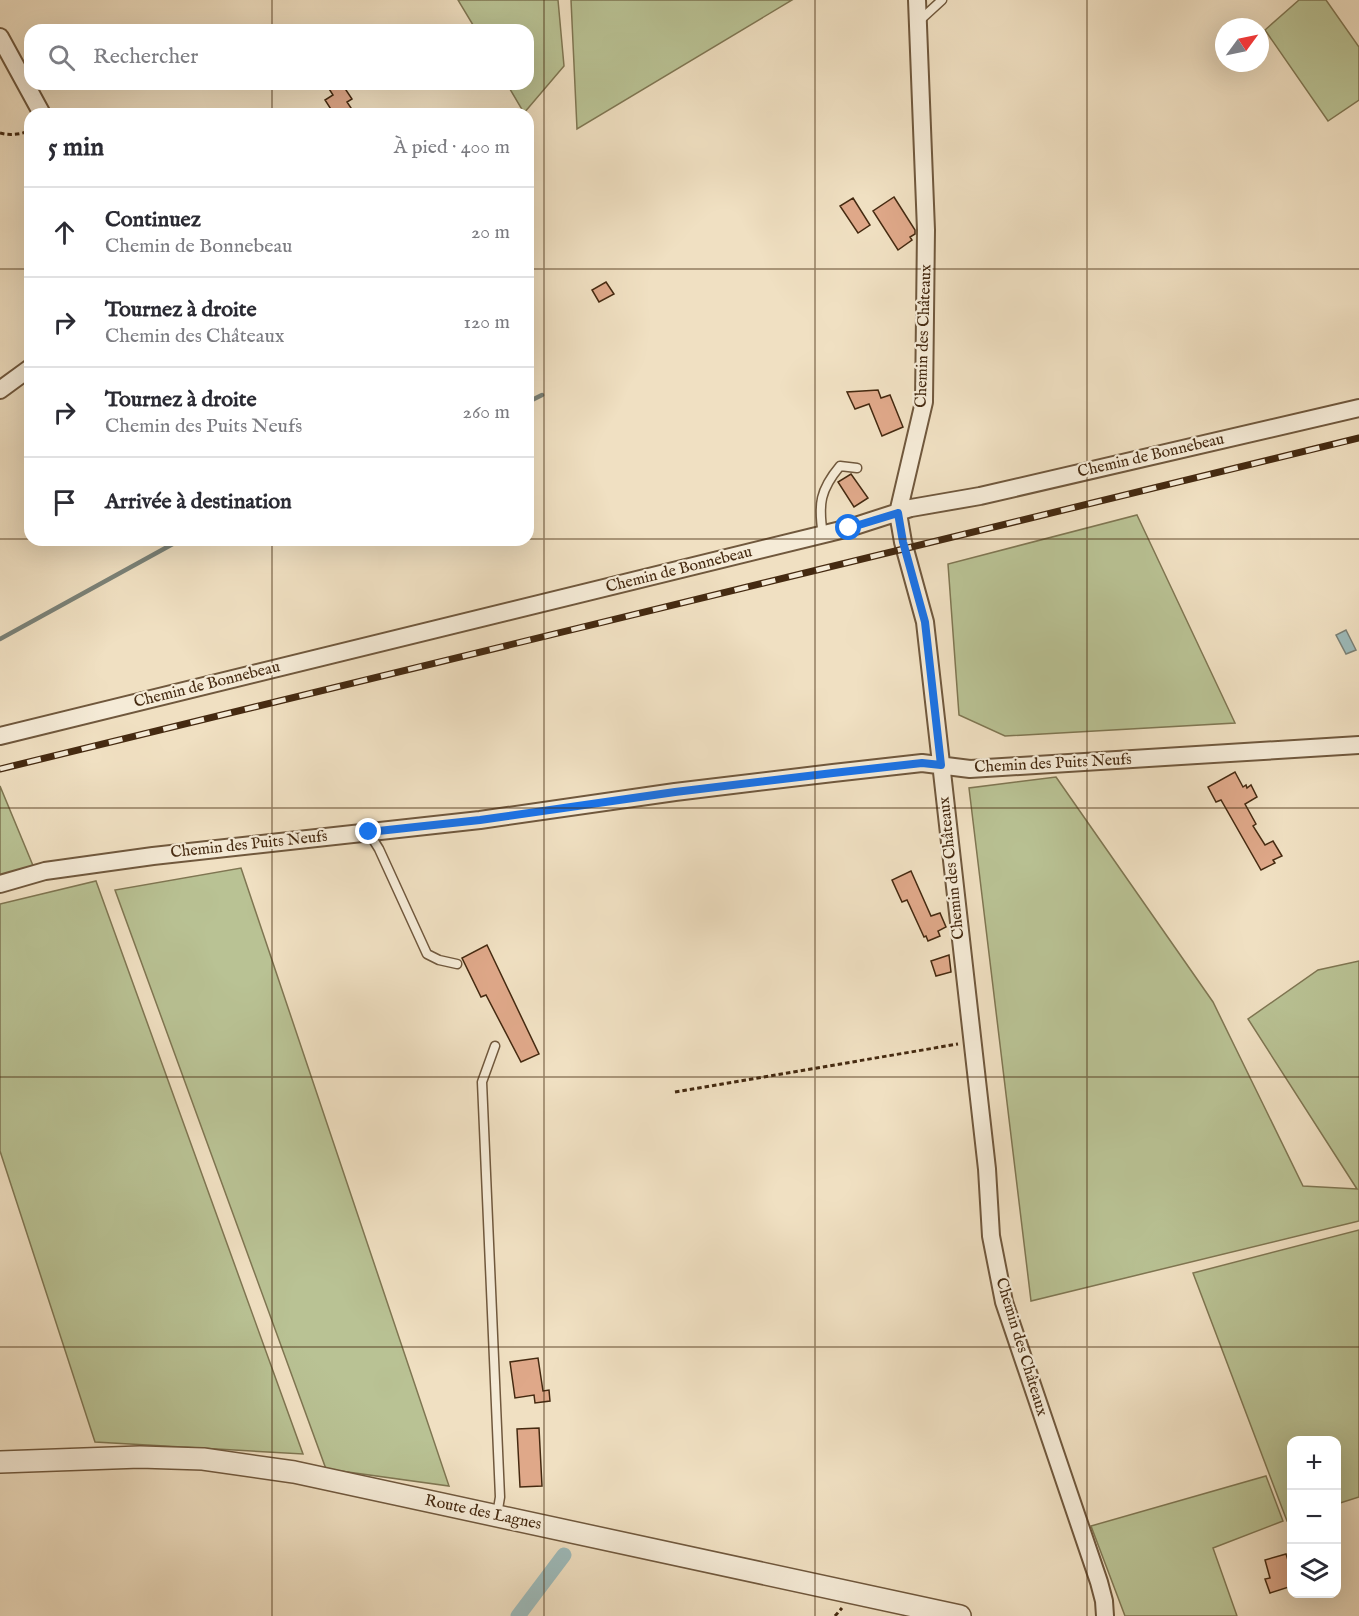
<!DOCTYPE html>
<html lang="fr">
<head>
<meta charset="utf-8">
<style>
	body { margin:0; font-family:"IM FELL English",serif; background:#f7f7f7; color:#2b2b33 }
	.controls { position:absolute; right:18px; bottom:18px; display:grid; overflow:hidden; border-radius:12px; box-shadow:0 6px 24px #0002 }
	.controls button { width:54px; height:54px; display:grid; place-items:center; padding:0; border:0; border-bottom:2px solid #e1e1e2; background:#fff; color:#2b2b33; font:30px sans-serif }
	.compass { position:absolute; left:1215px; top:18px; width:54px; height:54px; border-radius:50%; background:#fff; box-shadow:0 6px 24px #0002; rotate:57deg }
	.stop { position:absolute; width:18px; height:18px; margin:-14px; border:4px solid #1a73e8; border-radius:50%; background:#fff }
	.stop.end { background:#1a73e8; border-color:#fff; box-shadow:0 2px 6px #0008 }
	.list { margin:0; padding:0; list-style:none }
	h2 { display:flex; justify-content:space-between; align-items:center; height:78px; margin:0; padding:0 24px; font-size:26px }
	h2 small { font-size:20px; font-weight:400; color:#7c7c81 }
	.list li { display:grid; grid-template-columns:39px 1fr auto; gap:18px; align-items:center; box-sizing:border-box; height:90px; padding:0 24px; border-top:2px solid #e1e1e2 }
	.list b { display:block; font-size:22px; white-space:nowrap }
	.list p { margin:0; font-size:20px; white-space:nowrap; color:#7c7c81 }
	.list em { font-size:20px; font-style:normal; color:#7c7c81 }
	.icon { flex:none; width:33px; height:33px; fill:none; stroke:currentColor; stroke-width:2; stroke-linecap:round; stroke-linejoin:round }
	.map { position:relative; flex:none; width:1359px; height:1616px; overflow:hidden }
	.search { position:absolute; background:#fff; box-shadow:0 6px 24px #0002; left:24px; top:24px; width:510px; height:66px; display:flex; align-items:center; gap:15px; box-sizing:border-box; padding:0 21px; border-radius:18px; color:#7c7c81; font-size:22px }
	.panel { position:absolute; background:#fff; box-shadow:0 6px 24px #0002; left:24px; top:108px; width:510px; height:438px; border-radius:18px }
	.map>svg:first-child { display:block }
</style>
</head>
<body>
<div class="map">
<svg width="1359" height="1616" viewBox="0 0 1359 1616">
	<rect width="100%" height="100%" fill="#f0e0c2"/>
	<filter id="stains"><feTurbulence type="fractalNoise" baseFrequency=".00333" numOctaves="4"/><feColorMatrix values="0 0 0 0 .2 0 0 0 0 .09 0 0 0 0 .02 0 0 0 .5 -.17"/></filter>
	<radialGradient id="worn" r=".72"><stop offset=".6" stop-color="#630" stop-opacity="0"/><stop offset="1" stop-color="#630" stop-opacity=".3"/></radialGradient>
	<path fill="#b9c294" stroke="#7f7652" stroke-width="1.5" d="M458 0H558L564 66 524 113 507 84H528V30H476Z
		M571 0H792L577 129Z
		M1299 0H1326L1359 47V100L1328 121 1265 30Z
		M1137 515 1235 723 1005 736 959 715 948 564Z
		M1056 777 1213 1002 1303 1186 1357 1189 1248 1019 1318 970 1359 961V1221L1031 1301 969 788Z
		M0 786 34 868 0 877Z
		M241 868 449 1486 326 1469 115 890Z
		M96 881 303 1454 95 1442 0 1151V904Z
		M1359 1230V1497L1337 1504 1336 1440H1292L1291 1519 1287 1521 1193 1273Z
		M1266 1476 1283 1521 1213 1548 1237 1616H1125L1091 1526Z"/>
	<path fill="#9dbbbb" stroke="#7a8177" stroke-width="1.5" d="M1346 630 1356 650 1346 654 1336 635Z"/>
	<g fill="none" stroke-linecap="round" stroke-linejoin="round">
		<path stroke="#7a8177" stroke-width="4.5" d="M528 402 542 395
			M0 639 180 540"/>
		<path stroke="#9dbbbb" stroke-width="15" d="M518 1616 564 1555"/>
	</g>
	<path fill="#dfa889" stroke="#452a11" stroke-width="1.5" d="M326 84H342L352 99 347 102 355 114H334L325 100 333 95Z
		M894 197 915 230V234L910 237 912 240 898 250 873 211Z
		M853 198 870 225 858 233 840 206Z
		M606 282 614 294 599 302 592 290Z
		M878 390 881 398 890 395 903 427 882 436 869 404 855 409 847 392Z
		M851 474 868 498 854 507 838 482Z
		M1235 772 1243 787 1246 785 1247 788 1251 785 1257 797 1245 804 1256 824 1253 826 1265 845 1273 841 1282 856 1273 860 1275 863 1261 870 1221 800 1216 802 1208 787Z
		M911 871 931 916 940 913 946 927 938 931 940 936 928 941 926 936 924 937 907 900 902 902 892 880Z
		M487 945 539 1054 521 1062 486 995 481 997 462 958Z
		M949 955 951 972 936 976 931 961Z
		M538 1358 543 1391 549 1390 550 1401 535 1403 534 1395 515 1398 510 1362Z
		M539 1428 542 1486 520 1487 517 1429Z
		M1286 1554 1292 1573V1586L1270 1593 1265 1579 1270 1578 1265 1560Z"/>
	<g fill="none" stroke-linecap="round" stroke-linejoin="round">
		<g stroke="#70583d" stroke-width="11">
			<path id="service" d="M918 22 942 0
				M823 535C818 504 820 490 840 466L857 468
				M369 833 379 849 427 954 439 960 457 964
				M495 1046 482 1082 500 1497 497 1515"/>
		</g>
		<g stroke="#70583d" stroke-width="20">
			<path id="minor" d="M917 0 926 230 924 402 898 513 903 542 925 622 987 1169 991 1236 1004 1302 1099 1582 1104 1601 1105 1616
				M0 37 42 114
				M0 390 30 368
				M0 736 849 528 911 508 980 496 1359 408
				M0 884 45 871 153 856 480 820 675 792 833 773 922 763 970 769 1359 745"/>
		</g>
		<g stroke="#70583d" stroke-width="24">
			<path id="tertiary" d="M0 1462 140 1457 203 1459 294 1472 960 1616"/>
		</g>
		<path stroke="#452a11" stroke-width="3" stroke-dasharray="4.5 3" stroke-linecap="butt" d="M0 133C10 136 21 134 30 131
			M675 1092 958 1044
			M835 1616 842 1608"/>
		<use href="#service" stroke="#f5ebd7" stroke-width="8"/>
		<use href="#minor" stroke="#f5ebd7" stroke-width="16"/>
		<use href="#tertiary" stroke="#f5ebd7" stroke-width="21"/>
		<g stroke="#452a11" stroke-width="7">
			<path id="rail" d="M0 769 1359 438"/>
		</g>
		<use href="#rail" stroke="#f5ebd7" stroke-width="4.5" stroke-dasharray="14" stroke-linecap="butt"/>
	</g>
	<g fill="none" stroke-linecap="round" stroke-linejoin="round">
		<path stroke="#1a73e8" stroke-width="8" d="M369 832 480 820 675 792 833 773 922 763 941 765 925 622 903 542 898 513 849 528"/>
	</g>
	<path fill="none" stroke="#452a11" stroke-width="1.5" stroke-opacity="0.55" d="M272 0V30M544 0V1616M815 0V1616M1087 0V1616M272 84V114M0 269H30M528 269H1359M0 539H30M528 539H1359M272 540V1616M0 808H1359M0 1077H1359M0 1347H1359"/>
	<g text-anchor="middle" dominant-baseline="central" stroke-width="4.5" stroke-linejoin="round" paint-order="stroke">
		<g font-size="16" fill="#452a11" stroke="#f5ebd7">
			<text transform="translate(924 336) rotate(-88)">Chemin des Châteaux</text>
			<text transform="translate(1151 456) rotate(-13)">Chemin de Bonnebeau</text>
			<text transform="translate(679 570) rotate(-14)">Chemin de Bonnebeau</text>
			<text transform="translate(207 685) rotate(-14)">Chemin de Bonnebeau</text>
			<text transform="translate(1053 764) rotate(-3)">Chemin des Puits Neufs</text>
			<text transform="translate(249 845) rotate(-6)">Chemin des Puits Neufs</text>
			<text transform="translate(952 868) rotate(-96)">Chemin des Châteaux</text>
			<text transform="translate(1021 1347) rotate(73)">Chemin des Châteaux</text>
			<text transform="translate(483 1513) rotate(12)">Route des Lagnes</text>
		</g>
	</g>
	<rect width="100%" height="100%" filter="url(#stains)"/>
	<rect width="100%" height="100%" fill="url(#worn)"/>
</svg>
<div class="controls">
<button>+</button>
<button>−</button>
<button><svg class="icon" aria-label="layers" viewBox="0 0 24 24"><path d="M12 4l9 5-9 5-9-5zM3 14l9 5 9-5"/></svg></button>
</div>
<svg class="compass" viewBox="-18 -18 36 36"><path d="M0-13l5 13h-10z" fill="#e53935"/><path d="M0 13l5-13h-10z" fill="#7c7c81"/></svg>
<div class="stop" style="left:849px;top:528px"></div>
<div class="stop end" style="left:369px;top:832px"></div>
<div class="search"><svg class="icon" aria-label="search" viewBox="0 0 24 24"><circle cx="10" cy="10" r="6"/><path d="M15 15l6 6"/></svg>Rechercher</div>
<section class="panel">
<h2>5 min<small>À pied · 400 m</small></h2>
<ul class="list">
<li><svg class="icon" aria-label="ahead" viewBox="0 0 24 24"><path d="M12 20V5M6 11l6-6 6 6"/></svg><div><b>Continuez</b><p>Chemin de Bonnebeau</p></div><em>20 m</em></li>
<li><svg class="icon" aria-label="right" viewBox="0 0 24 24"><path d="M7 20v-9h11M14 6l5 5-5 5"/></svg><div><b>Tournez à droite</b><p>Chemin des Châteaux</p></div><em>120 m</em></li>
<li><svg class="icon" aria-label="right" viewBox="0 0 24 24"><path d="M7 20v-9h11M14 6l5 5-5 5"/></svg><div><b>Tournez à droite</b><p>Chemin des Puits Neufs</p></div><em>260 m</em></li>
<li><svg class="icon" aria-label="arrive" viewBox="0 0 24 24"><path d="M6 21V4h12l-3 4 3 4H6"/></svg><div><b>Arrivée à destination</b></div></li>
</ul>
</section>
</div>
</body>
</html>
